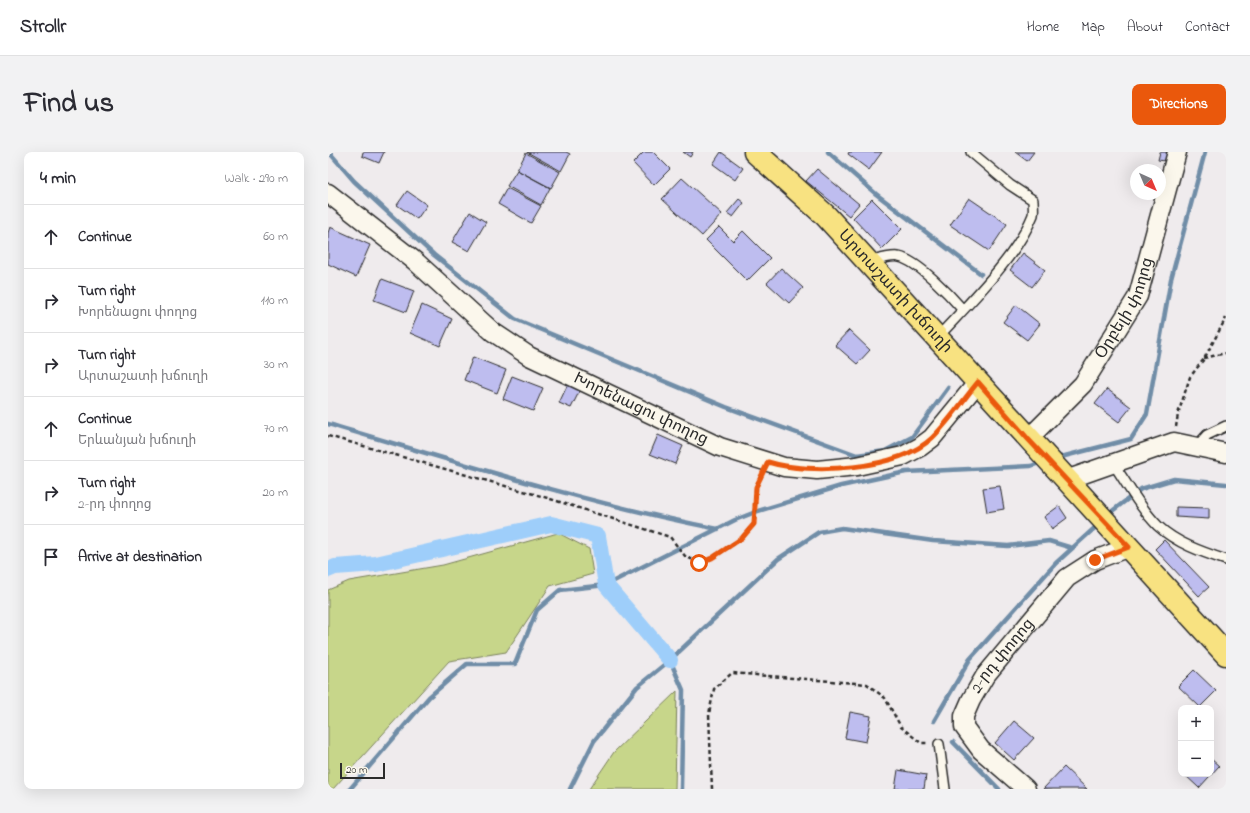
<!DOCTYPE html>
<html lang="en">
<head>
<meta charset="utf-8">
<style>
	body { margin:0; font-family:"Indie Flower","Noto Sans Armenian",sans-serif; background:#f2f2f3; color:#2b2b33 }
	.controls { position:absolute; right:12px; bottom:12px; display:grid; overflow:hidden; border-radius:8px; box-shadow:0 4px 16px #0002 }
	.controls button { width:36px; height:36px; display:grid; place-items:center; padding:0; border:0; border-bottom:1px solid #e1e1e2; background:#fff; color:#2b2b33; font:20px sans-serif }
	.compass { position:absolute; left:802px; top:12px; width:36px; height:36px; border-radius:50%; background:#fff; box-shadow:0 4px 16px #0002; rotate:136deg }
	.scale { position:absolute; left:12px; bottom:10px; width:45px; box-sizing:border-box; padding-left:4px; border:2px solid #2b2b2b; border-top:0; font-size:11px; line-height:14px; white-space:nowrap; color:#2b2b2b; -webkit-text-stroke:3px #fbf7ec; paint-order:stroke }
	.stop { position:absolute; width:12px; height:12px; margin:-9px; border:3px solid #ea580c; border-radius:50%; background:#fff }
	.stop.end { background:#ea580c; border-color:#fff; box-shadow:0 1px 4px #0008 }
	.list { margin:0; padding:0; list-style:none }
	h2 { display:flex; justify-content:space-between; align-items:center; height:52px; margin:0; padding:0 16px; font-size:17px }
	h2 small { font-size:13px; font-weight:400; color:#7c7c81 }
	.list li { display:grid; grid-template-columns:26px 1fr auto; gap:12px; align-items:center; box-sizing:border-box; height:64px; padding:0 16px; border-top:1px solid #e1e1e2 }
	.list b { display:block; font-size:15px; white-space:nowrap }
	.list p { margin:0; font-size:13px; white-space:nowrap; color:#7c7c81 }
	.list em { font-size:13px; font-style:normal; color:#7c7c81 }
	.icon { flex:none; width:22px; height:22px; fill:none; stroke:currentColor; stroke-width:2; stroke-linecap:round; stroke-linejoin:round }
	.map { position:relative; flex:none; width:898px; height:637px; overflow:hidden; border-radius:8px }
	header { display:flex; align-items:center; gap:24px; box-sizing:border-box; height:56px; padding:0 20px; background:#fff; border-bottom:1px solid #e1e1e2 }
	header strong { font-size:19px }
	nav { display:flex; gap:22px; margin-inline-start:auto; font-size:14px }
	.intro { display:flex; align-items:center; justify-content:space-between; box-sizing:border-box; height:96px; padding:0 24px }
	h1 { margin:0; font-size:28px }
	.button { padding:10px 18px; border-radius:8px; background:#ea580c; color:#fff; font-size:14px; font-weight:700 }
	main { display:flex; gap:24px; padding:0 24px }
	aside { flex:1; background:#fff; border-radius:8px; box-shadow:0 4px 16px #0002 }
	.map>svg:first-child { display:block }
</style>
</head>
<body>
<header>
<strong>Strollr</strong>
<nav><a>Home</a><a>Map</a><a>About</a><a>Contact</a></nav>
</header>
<div class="intro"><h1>Find us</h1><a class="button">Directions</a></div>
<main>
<aside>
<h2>4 min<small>Walk · 290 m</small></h2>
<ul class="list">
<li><svg class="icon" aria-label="ahead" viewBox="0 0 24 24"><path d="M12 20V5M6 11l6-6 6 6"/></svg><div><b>Continue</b></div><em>60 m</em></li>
<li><svg class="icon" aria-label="right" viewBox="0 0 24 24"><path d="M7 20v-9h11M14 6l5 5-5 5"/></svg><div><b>Turn right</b><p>Խորենացու փողոց</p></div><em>110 m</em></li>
<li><svg class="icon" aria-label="right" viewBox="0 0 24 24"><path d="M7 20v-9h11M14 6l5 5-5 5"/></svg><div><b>Turn right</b><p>Արտաշատի խճուղի</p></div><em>30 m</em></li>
<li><svg class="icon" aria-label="ahead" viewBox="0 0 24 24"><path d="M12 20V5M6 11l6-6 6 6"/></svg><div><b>Continue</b><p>Երևանյան խճուղի</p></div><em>70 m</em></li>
<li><svg class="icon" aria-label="right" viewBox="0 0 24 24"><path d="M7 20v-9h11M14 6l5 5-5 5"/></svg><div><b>Turn right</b><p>2-րդ փողոց</p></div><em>20 m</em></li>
<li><svg class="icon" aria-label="arrive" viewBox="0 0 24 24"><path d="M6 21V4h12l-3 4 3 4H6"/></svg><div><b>Arrive at destination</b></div></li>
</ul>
</aside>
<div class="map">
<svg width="898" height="637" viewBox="0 0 898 637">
	<rect width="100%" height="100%" fill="#efebed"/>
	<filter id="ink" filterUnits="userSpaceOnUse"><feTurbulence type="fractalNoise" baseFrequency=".025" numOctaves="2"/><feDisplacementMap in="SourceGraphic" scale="8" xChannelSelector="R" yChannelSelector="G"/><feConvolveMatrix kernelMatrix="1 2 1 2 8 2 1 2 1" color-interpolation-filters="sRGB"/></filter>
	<g filter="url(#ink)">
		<path fill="#c7d68a" stroke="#79805a" d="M230 381 261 397 265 422 222 434 178 500 121 509 5 637H0V438L21 429 115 413Z
			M349 539 347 637H261L286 600Z"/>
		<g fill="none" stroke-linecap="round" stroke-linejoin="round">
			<path stroke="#708da7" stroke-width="4.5" d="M1 0 26 29 106 103 187 167 398 255 529 303 557 299 584 285 620 236
				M500 0 548 42 653 122
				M0 272C129 310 258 351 390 377
				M729 306 803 287 819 262 843 127 877 0
				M779 363 813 337 846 327 898 332
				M342 508 355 538 353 637
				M606 569 642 507 728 411 771 372
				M625 590 671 637
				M22 637 101 545 139 512H187L209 458 232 438 278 433 407 368 430 359 513 334 578 320 703 314 714 310
				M242 637 266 589 309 535 342 508 450 407 491 380 514 376 605 389 680 394 721 389 744 396"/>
			<path stroke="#9ecefa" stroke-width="16" d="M0 418 7 415 48 412 223 372 270 384 278 433 342 508"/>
		</g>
		<path fill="#bebdef" stroke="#2b2b2b" d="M35 0H56L51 11 34 4Z
			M199 0H238L242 2 233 19Z
			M316 0H325L342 17 326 33 305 11Z
			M355 0H365L362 5Z
			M393 0 415 16 407 28 385 12Z
			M521 0H554L541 18 520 2Z
			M687 0H706L699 9Z
			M832 0H840L837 9 830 8Z
			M198 1 232 20 223 36 189 18Z
			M489 17 531 52 521 64 478 29Z
			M189 18 222 36 213 53 179 34Z
			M354 26 394 62 374 84 334 47Z
			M179 36 213 54 203 71 170 52Z
			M79 39 99 53 89 67 69 53Z
			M641 46 679 72 661 99 622 73Z
			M411 47 416 51 405 65 399 61Z
			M544 47 574 77 554 97 525 66Z
			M142 60 158 70 141 99 124 90Z
			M2 75 42 93 28 125 0 112V81Z
			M391 75 405 89 415 79 442 106 419 129 378 88Z
			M695 101 717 118 704 135 682 118Z
			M453 116 475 136 461 151 439 131Z
			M54 127 86 139 78 160 46 148Z
			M94 153 124 167 112 194 82 181Z
			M688 153 712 172 699 188 675 170Z
			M521 178 542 198 529 212 507 193Z
			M145 205 178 218 169 241 136 228Z
			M184 224 215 236 205 259 175 247Z
			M240 232 252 238 243 256 231 251Z
			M779 237 803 255 791 270 767 252Z
			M330 283 355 294 347 312 322 302Z
			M672 334 676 357 659 360 655 336Z
			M731 354 739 366 724 377 716 365Z
			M848 355 881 356V367L848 365Z
			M836 388 881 435 871 444 827 397Z
			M866 518 888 539 872 555 850 534Z
			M522 560 543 564 538 590 517 586Z
			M686 569 706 586 686 608 667 591Z
			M883 607 891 614 871 636 856 622H883Z
			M736 615 759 637H715Z
			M570 618 598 623 596 637H567Z"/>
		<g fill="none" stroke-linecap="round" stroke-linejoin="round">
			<g stroke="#2b2b2b" stroke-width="12">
				<path id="lane" d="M541 110C549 108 563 103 571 105 590 109 622 143 635 158
					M609 186C640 152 688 106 705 63 706 58 705 52 705 48L682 33 643 0
					M868 295 879 283 898 274
					M785 311C799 332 812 356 830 374 848 391 874 400 898 408
					M611 592 617 637"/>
			</g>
			<g stroke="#2b2b2b" stroke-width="21">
				<g id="street">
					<path id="s1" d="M0 41 87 109 165 180 201 204 392 295 456 315 489 318 529 314 575 304 592 295 604 286 650 230"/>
					<path id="s2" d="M700 287 755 232 810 144 849 0"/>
					<path d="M738 328 846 290 898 301"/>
					<path id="s3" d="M698 637 653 598 636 575V564L643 548 657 524 739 426 767 408 801 395"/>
				</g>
			</g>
			<g stroke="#2b2b2b" stroke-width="25">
				<g id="primary">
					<path id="s4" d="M427 0 498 64 898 502"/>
				</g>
			</g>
			<path stroke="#2b2b2b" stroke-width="2.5" stroke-dasharray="4 3" stroke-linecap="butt" d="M876 206 898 201
				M848 275 850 262 862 225 876 207 898 166
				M0 284 213 344 342 385 357 404 371 411 384 406 414 386 426 372 428 335 433 324
				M384 637 381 562 386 537 404 521 539 532 557 546 573 575 593 591H601"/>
			<use href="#lane" stroke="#fbf7ec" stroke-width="9"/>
			<use href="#street" stroke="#fbf7ec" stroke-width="18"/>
			<use href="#primary" stroke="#f8e281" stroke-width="22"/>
		</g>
	</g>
	<g fill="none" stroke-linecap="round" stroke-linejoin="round" filter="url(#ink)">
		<path stroke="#ea580c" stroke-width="5" d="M371 411 384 406 414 386 426 372 428 335 440 310C482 323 570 318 604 286 621 270 635 248 650 230L700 287 801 395 767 408"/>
	</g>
	<g text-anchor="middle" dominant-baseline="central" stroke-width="3.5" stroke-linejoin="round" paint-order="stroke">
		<g font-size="16" fill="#2b2b2b" stroke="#fbf7ec">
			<text stroke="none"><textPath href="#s4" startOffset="198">Արտաշատի խճուղի</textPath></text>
			<text stroke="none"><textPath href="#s2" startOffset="165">Օրբելի փողոց</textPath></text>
			<text stroke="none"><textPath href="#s1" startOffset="383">Խորենացու փողոց</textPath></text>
			<text stroke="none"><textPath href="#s3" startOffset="171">2-րդ փողոց</textPath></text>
		</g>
	</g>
</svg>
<div class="controls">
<button>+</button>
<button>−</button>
</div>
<svg class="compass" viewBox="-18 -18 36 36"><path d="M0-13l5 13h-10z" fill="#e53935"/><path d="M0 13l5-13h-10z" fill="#7c7c81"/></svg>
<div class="scale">20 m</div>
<div class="stop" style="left:371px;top:411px"></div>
<div class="stop end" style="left:767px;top:408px"></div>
</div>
</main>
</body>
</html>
